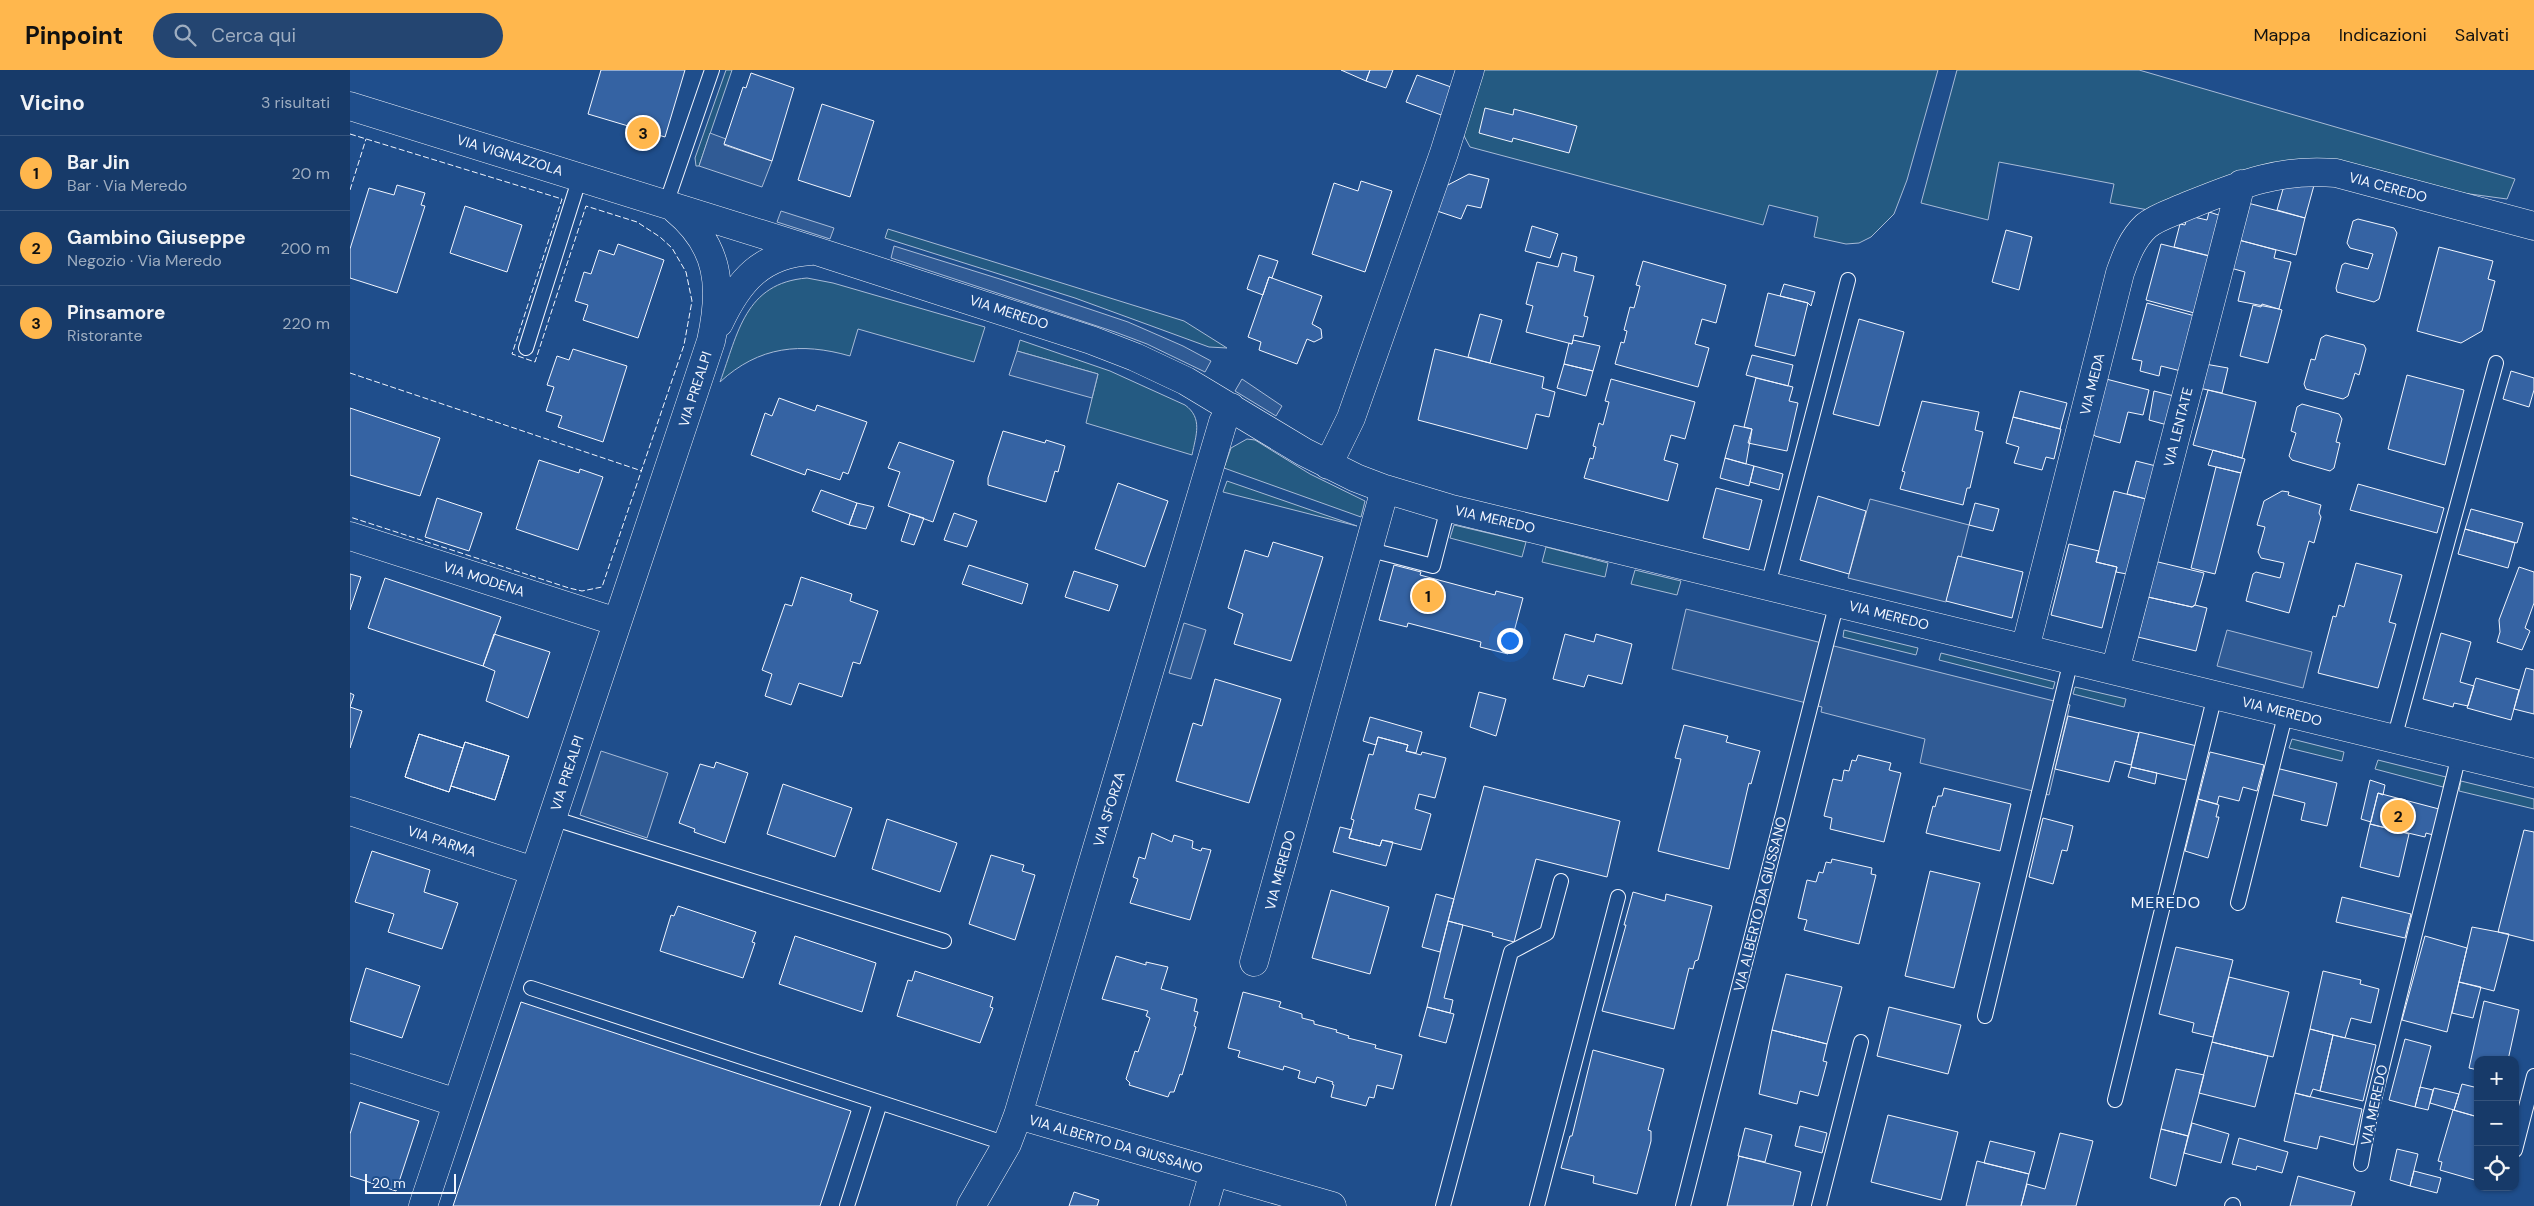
<!DOCTYPE html>
<html lang="it">
<head>
<meta charset="utf-8">
<style>
	body { margin:0; font-family:"DM Sans",sans-serif; background:#244571; color:#f1f3f6 }
	.controls { position:absolute; right:15px; bottom:15px; display:grid; overflow:hidden; border-radius:10px; box-shadow:0 1px 4px #0004 }
	.controls button { width:45px; height:45px; display:grid; place-items:center; padding:0; border:0; border-bottom:1px solid #36547d; background:#173a69; color:#f1f3f6; font:25px sans-serif }
	.scale { position:absolute; left:15px; bottom:12px; width:91px; box-sizing:border-box; padding-left:5px; border:2px solid #f2f6ff; border-top:0; font-size:14px; line-height:18px; white-space:nowrap; color:#f2f6ff; -webkit-text-stroke:4px #1f4e8c; paint-order:stroke }
	.you { position:absolute; left:1159px; top:570px; width:18px; height:18px; margin:-12px; border:4px solid #fff; border-radius:50%; background:#1a73e8; box-shadow:0 0 0 8px #1a73e833 }
	.badge { display:grid; place-items:center; width:32px; height:32px; border-radius:50%; background:#ffb74d; color:#111; font-size:16px; font-weight:700 }
	.pin { position:absolute; translate:-50% -50%; border:2px solid #fff; box-shadow:0 1px 5px #0006 }
	.list { margin:0; padding:0; list-style:none }
	h2 { display:flex; justify-content:space-between; align-items:center; height:65px; margin:0; padding:0 20px; font-size:21px }
	h2 small { font-size:16px; font-weight:400; color:#9eadc0 }
	.list li { display:grid; grid-template-columns:32px 1fr auto; gap:15px; align-items:center; box-sizing:border-box; height:75px; padding:0 20px; border-top:1px solid #36547d }
	.list b { display:block; font-size:19px; white-space:nowrap }
	.list p { margin:0; font-size:16px; white-space:nowrap; color:#9eadc0 }
	.list em { font-size:16px; font-style:normal; color:#9eadc0 }
	.icon { flex:none; width:28px; height:28px; fill:none; stroke:currentColor; stroke-width:2; stroke-linecap:round; stroke-linejoin:round }
	.map { position:relative; flex:none; width:2184px; height:1136px; overflow:hidden }
	header { display:flex; align-items:center; gap:30px; box-sizing:border-box; height:70px; padding:0 25px; background:#ffb74d; color:#111 }
	header strong { font-size:24px }
	nav { display:flex; gap:28px; margin-inline-start:auto; font-size:18px }
	.search { width:350px; height:45px; background:#244571; display:flex; align-items:center; gap:12px; box-sizing:border-box; padding:0 18px; border-radius:28px; color:#9eadc0; font-size:19px }
	main { display:flex }
	aside { flex:1; background:#173a69 }
	.map>svg:first-child { display:block }
</style>
</head>
<body>
<header>
<strong>Pinpoint</strong>
<div class="search"><svg class="icon" aria-label="search" viewBox="0 0 24 24"><circle cx="10" cy="10" r="6"/><path d="M15 15l6 6"/></svg>Cerca qui</div>
<nav><a>Mappa</a><a>Indicazioni</a><a>Salvati</a></nav>
</header>
<main>
<aside>
<h2>Vicino<small>3 risultati</small></h2>
<ul class="list">
<li><span class="badge">1</span><div><b>Bar Jin</b><p>Bar · Via Meredo</p></div><em>20 m</em></li>
<li><span class="badge">2</span><div><b>Gambino Giuseppe</b><p>Negozio · Via Meredo</p></div><em>200 m</em></li>
<li><span class="badge">3</span><div><b>Pinsamore</b><p>Ristorante</p></div><em>220 m</em></li>
</ul>
</aside>
<div class="map">
<svg width="2184" height="1136" viewBox="0 0 2184 1136">
	<rect width="100%" height="100%" fill="#1f4e8c"/>
	<path fill="#245a82" stroke="#a8bbd7" d="M376 0H382L349 96H346L345 88Z
		M1130 0H1588L1557 110 1544 144 1521 167 1509 173 1496 174 1464 167 1468 147 1419 135 1413 155 1120 77 1112 62Z
		M1607 0H1789L2165 109 2157 129 2105 122 2022 99 1804 141 1760 133 1764 114 1649 92 1638 150 1571 133Z
		M538 159 834 251 877 278 859 277 725 228 535 168Z
		M457 208 483 213 635 257 624 292 508 259 500 286C451 272 409 276 370 312 388 263 395 213 457 208Z
		M670 270 760 301 835 335C853 348 846 365 842 385L736 353 748 304 667 281Z
		M897 369 905 370 960 404 1015 431 1011 447 874 398 881 378Z
		M877 411 1007 456 873 422Z
		M1104 455 1176 472 1172 487 1100 468Z
		M1196 477 1258 493 1255 507 1192 492Z
		M1285 500 1331 511 1327 525 1281 514Z
		M1494 560 1568 578 1566 585 1493 567Z
		M1591 583 1705 612 1703 619 1589 590Z
		M1725 617 1776 629 1774 637 1723 624Z
		M1942 669 1994 682 1992 691 1939 678Z
		M2028 690 2096 707 2093 717 2025 699Z
		M2111 711 2184 729V739L2109 721Z"/>
	<path fill="#305b95" stroke="#a8bbd7" d="M360 63 376 69 374 75 422 91 412 117 349 96Z
		M431 141 484 158 480 169 427 152Z
		M544 176 653 210 778 252 833 276 861 291 855 302 797 274 765 262 541 188Z
		M667 281 748 304 742 328 659 305Z
		M892 309 932 336 926 346 885 321Z
		M1520 429 1619 455 1611 487 1608 486 1596 532 1498 508Z
		M1336 539 1720 635 1699 725 1570 693 1575 669 1471 642 1472 637 1322 599Z
		M834 553 856 560 841 609 819 603Z
		M1877 560 1962 582 1953 618 1867 596Z
		M251 681 318 703 297 768 230 745Z"/>
	<path fill="#3563a3" stroke="#f2f6ff" d="M251 0H335L315 67 238 44Z
		M991 0H1020L1016 11Z
		M1020 0H1043L1036 18 1016 11Z
		M401 3 444 18 422 91 374 74 393 17 396 18Z
		M1067 5 1104 18 1094 46 1056 32Z
		M472 34 524 51 500 127 448 110Z
		M1135 38 1163 45 1164 39 1227 56 1219 83 1163 68 1162 72 1129 63Z
		M1119 104 1139 109 1131 138 1117 135 1111 149 1087 141 1096 116Z
		M1966 108 1955 148 1927 140 1935 112Z
		M1011 111 1042 121 1015 202 962 184 984 113 1008 121Z
		M47 115 75 123 71 135 75 136 47 223 0 208V179L19 118 44 125Z
		M1894 132 1955 148 1946 185 1885 169Z
		M115 136 172 155 157 202 100 183Z
		M1859 142 1875 147 1860 186 1824 177 1830 154 1835 155 1836 151 1844 147 1857 150Z
		M2008 149 2044 158 2047 163 2029 229 2024 232 1987 222 1986 218 1992 195 1995 193 2018 199 2023 184 2000 178 1997 173 2003 151Z
		M1182 156 1208 164 1200 188 1175 181Z
		M1656 160 1682 167 1669 220 1642 212Z
		M1885 169 1926 180 1924 188 1941 192 1929 239 1888 231 1895 202 1877 197Z
		M268 174 314 190 288 268 233 250 238 235 225 231 234 202 241 204 249 180 264 185Z
		M1811 174 1863 187 1848 244 1796 230Z
		M2089 177 2143 191 2138 209 2145 211 2132 261 2111 273 2067 261Z
		M1212 183 1227 187 1224 201 1244 206 1234 246 1238 247 1233 267 1224 265 1222 274 1176 262 1183 236 1176 234 1187 192 1208 197Z
		M909 185 928 191 922 208 919 207 913 225 897 219Z
		M1293 191 1376 215 1366 253 1352 249 1345 274 1359 278 1348 317 1265 294 1271 272 1274 273 1277 261 1274 260 1280 237 1284 238 1290 216 1286 215Z
		M919 207 972 226 962 254 971 259 972 268 964 272 957 269 947 294 909 280 911 272 898 267Z
		M1434 214 1465 222 1461 236 1458 233 1430 226Z
		M1418 223 1458 233 1445 286 1405 276Z
		M1797 233 1845 246 1831 301 1811 296 1809 306 1790 301 1792 291 1782 289Z
		M1912 234 1932 240 1918 293 1890 286 1903 235 1911 237Z
		M1130 244 1152 250 1140 293 1118 287Z
		M1509 249 1554 262 1529 356 1483 344Z
		M1976 265 2014 275 2016 279 2009 305 2005 303 1998 326 1993 329 1956 319 1954 314 1961 289 1965 290 1971 268Z
		M1223 270 1250 276 1243 301 1214 294 1219 273 1222 274Z
		M223 279 277 296 253 372 208 357 212 346 196 341 204 317 197 315 207 286 219 290Z
		M1085 279 1194 307 1192 318 1205 322 1199 347 1186 344 1177 379 1068 350Z
		M1402 285 1443 295 1438 316 1396 305Z
		M1214 294 1243 301 1236 326 1207 318Z
		M1855 294 1878 298 1872 323 1849 318Z
		M2161 301 2184 308V320L2179 337 2153 329Z
		M2057 305 2114 320 2095 395 2038 379Z
		M1406 308 1443 317 1439 331 1448 333 1437 381 1398 373 1402 359 1394 357Z
		M1261 309 1345 332 1335 369 1321 365 1314 390 1328 394 1318 431 1234 408 1240 388 1243 389 1246 377 1243 376 1249 353 1253 355 1259 332 1255 331Z
		M1756 309 1799 320 1793 345 1778 342 1770 373 1745 366 1742 362Z
		M1858 320 1906 332 1892 388 1843 375Z
		M1670 321 1717 333 1710 359 1663 347Z
		M1804 321 1828 327 1821 356 1799 350Z
		M429 328 465 341 467 335 517 352 498 404 493 402 490 410 457 399 455 405 401 385 415 343 422 346Z
		M1572 331 1629 342 1625 360 1633 362 1620 418H1617L1613 435 1550 419 1555 402 1552 401Z
		M1952 334 1989 344 1992 349 1986 372 1990 373 1984 398 1980 401 1942 390 1939 386 1946 363 1941 361 1947 337Z
		M0 338 90 368 70 426 0 405Z
		M1663 347 1711 359 1704 389 1696 387 1692 400 1664 393 1669 377 1656 373Z
		M1384 355 1402 359 1396 394 1375 388Z
		M653 361 695 373 696 370 715 376 708 402 705 401 696 432 638 415V408Z
		M549 372 604 391 583 452 538 436 550 402 538 398Z
		M1863 380 1895 389 1891 403 1858 395Z
		M1375 388 1404 396 1399 416 1370 408Z
		M189 390 229 403 230 399 253 407 228 480 166 459Z
		M1786 391 1810 397 1796 429 1777 424Z
		M1404 396 1433 404 1429 420 1400 412Z
		M1866 397 1891 403 1865 504 1841 498Z
		M768 413 818 431 795 497 745 479Z
		M2008 414 2094 438 2087 463 2000 440Z
		M1366 418 1412 430 1399 480 1353 468Z
		M471 420 507 433 499 455 462 441Z
		M1764 421 1796 429 1782 505 1766 502 1767 497 1746 492Z
		M1932 421 1939 422 1938 425 1971 435 1969 443 1971 447 1964 473 1959 471 1939 543 1896 531 1903 504 1906 502 1930 508 1934 493 1911 488 1908 482 1915 457 1907 455 1914 431Z
		M1468 426 1516 441 1499 504 1450 490Z
		M87 428 132 443 119 481 75 467Z
		M507 433 524 437 516 459 499 455Z
		M1625 433 1649 439 1643 461 1619 455Z
		M2121 439 2173 453 2167 473 2115 459Z
		M604 443 627 451 617 477 594 470Z
		M560 444 574 448 564 475 551 471Z
		M2115 459 2165 473 2158 498 2108 484Z
		M923 472 973 487 941 591 884 574 893 544 878 538 895 480 918 487Z
		M1719 474 1749 481 1746 492 1767 497 1752 558 1701 545Z
		M1608 486 1673 502 1662 548 1596 531Z
		M1804 491 1854 503 1845 535 1842 537 1798 527Z
		M2006 493 2052 505 2039 552 2046 554 2028 618 1968 603 1983 546 1986 547 1989 535 1994 537Z
		M619 495 678 514 672 534 612 514Z
		M1044 495 1071 502 1070 505 1145 525 1146 521 1173 528 1158 584 1130 577 1131 572 1058 553 1057 557 1029 550Z
		M2169 497 2184 502V533L2175 558 2180 561 2172 580 2147 572 2150 562 2149 550Z
		M724 501 768 515 759 541 715 527Z
		M0 504 11 507 0 540Z
		M451 507 502 524 500 531 528 541 510 594 503 592 492 627 449 613 441 635 415 626 422 604 412 600 435 534 442 536Z
		M35 508 151 547 133 596 18 558Z
		M1798 527 1842 537 1845 535 1857 538 1846 581 1788 567Z
		M2091 563 2121 572 2110 612 2124 616 2118 636 2104 633 2103 637 2073 629Z
		M144 564 200 582 178 648 136 631 145 601 133 596Z
		M1215 564 1244 572 1246 564 1282 574 1272 614 1238 605 1234 617 1203 609Z
		M2176 598 2184 600V644L2164 639Z
		M2126 608 2169 620 2161 650 2117 638Z
		M865 609 931 629 899 733 826 711 843 653 852 656Z
		M1129 622 1156 629 1146 666 1120 657Z
		M0 623 4 625 0 637 12 641 0 678Z
		M1718 646 1789 663 1781 695 1765 691 1759 712 1705 699Z
		M1020 647 1072 662 1066 683 1056 681 1058 675 1028 667 1026 675 1013 671Z
		M1334 655 1378 666 1376 672 1410 681 1401 714 1399 713 1379 799 1308 781 1331 689 1325 688Z
		M1789 662 1847 676 1840 706 1836 710 1781 697Z
		M69 664 113 678 99 722 55 707Z
		M69 664 113 678 115 672 159 686 145 730 101 716 99 722 55 707Z
		M1028 667 1058 675 1056 681 1071 685 1072 682 1096 688 1085 728 1069 724 1065 739 1081 744 1071 780 1032 770 1030 776 999 768 1004 750 1001 749 1019 684 1023 685Z
		M115 672 159 686 145 730 101 716Z
		M1860 682 1914 695 1907 721 1893 717 1889 731 1869 726 1867 734 1848 729Z
		M1508 685 1541 693 1539 700 1551 703 1534 772 1480 759 1482 748 1474 746 1483 709 1492 711 1494 700 1499 701 1502 690 1506 691Z
		M366 692 398 703 375 773 344 762 345 759 329 753 350 694 364 698Z
		M1781 697 1807 703 1805 714 1778 707Z
		M1926 698 1987 713 1977 756 1951 750 1955 733 1920 724Z
		M2020 710 2035 715 2033 725 2028 723 2021 752 2011 749Z
		M433 714 502 738 485 787 417 764Z
		M1134 716 1270 751 1257 807 1186 789 1164 872 1142 866 1143 863 1098 851Z
		M1594 718 1661 734 1650 781 1576 763 1583 736 1585 737 1588 726H1592Z
		M2028 723 2089 739 2083 765 2076 763 2075 767 2020 754Z
		M1848 729 1869 735 1866 747H1869L1858 788 1835 781Z
		M1693 748 1723 756 1717 781 1712 780 1703 814 1679 807Z
		M537 749 607 773 590 822 522 799Z
		M2020 754 2059 764 2049 807 2010 797Z
		M990 757 1002 760 999 768 1030 776 1032 770 1043 772 1036 796 983 782Z
		M2174 760 2184 762V871L2148 862Z
		M802 763 822 772 824 765 843 771 842 778 851 781 852 778 861 780 840 850 780 833 788 809 783 807 789 787 795 789Z
		M22 781 80 800 74 822 108 833 92 879 38 862 44 844 5 832Z
		M641 785 674 795 672 801 685 805 665 870 619 854Z
		M1482 789 1522 798 1521 804 1526 805 1509 874 1454 860 1457 850 1448 848 1457 810 1466 812 1469 802 1473 803 1476 792 1481 793Z
		M1580 801 1630 813 1604 918 1555 906Z
		M981 820 1039 837 1020 904 962 888Z
		M1283 822 1315 831 1316 824 1362 836 1348 890 1345 891 1343 899 1339 898 1324 959 1252 941 1276 855H1274Z
		M1086 824 1104 829 1090 882 1072 877Z
		M1992 827 2061 844 2055 868 1986 852Z
		M328 836 406 862 402 872 405 873 393 908 310 881 321 845 324 846Z
		M1098 851 1113 855 1094 928 1103 930 1100 943 1077 937Z
		M2122 857 2159 864 2144 921 2109 912Z
		M445 866 526 893 512 942 429 914Z
		M2075 866 2117 878 2097 962 2052 950Z
		M1826 877 1883 890 1863 967 1842 962 1844 953 1809 944Z
		M766 886 796 895V892L818 897 811 919 847 929 844 941 848 942 844 956 846 957 832 1005 830 1004 824 1022H820L818 1027 779 1015 780 1013 776 1009 785 981 788 982 800 948 796 946 798 941 752 929Z
		M16 898 70 916 52 968 0 951Z
		M565 901 643 927 640 937 643 938 630 973 547 946 558 910 562 911Z
		M1973 901 2011 910 2010 914 2029 919 2021 953 2001 948 1995 968 1960 959Z
		M1436 904 1492 917 1477 974 1422 960Z
		M1879 907 1939 922 1923 987 1862 972Z
		M2109 912 2131 917 2123 948 2102 943Z
		M893 922 931 932 929 937 952 944V948L964 951V954L987 960 986 962 999 966 998 968 1026 975 1025 978 1052 985 1043 1019 1027 1015 1024 1028 1019 1027 1016 1036 981 1027 984 1015 982 1014 983 1012 967 1007 965 1013 948 1008 950 1001 934 996 933 1000 888 987 890 981 878 978Z
		M2134 931 2169 940 2158 990H2128V1000L2119 998Z
		M171 932 501 1041 470 1136H103Z
		M1077 937 1104 944 1096 973 1069 966Z
		M1539 937 1611 955 1598 1004 1527 986Z
		M1960 959 1983 965 1970 1021 1963 1019 1960 1027 1945 1023Z
		M1422 960 1477 974 1473 991 1477 992 1468 1026 1450 1021 1447 1034 1409 1024Z
		M1983 965 2026 975 2013 1031 1970 1021Z
		M2055 969 2081 976 2065 1037 2039 1030Z
		M1862 972 1918 986 1905 1037 1849 1023Z
		M1243 980 1314 999 1298 1060 1301 1061V1071L1287 1124 1243 1113 1244 1106 1211 1098 1220 1066H1222Z
		M1826 999 1854 1005 1838 1066 1811 1059Z
		M2112 1014 2128 1018V1047L2104 1040Z
		M2070 1017 2083 1020 2078 1040 2065 1037Z
		M2084 1018 2109 1024 2104 1040 2080 1033Z
		M1945 1023 2012 1039 2004 1075 1970 1066 1967 1079 1934 1071Z
		M10 1032 69 1051 46 1121 0 1106V1064Z
		M2103 1040 2128 1047V1111L2090 1100 2092 1092 2088 1091Z
		M1538 1045 1608 1062 1591 1130 1521 1112Z
		M1842 1053 1879 1064 1871 1093 1834 1083Z
		M1450 1056 1477 1063 1472 1083 1445 1076Z
		M1395 1058 1422 1065 1415 1092 1388 1086Z
		M1811 1059 1838 1066 1826 1116 1800 1108Z
		M1710 1063 1743 1071 1726 1136H1671L1677 1114 1695 1119Z
		M1889 1068 1938 1082 1932 1103 1907 1096 1906 1100 1882 1094Z
		M1640 1071 1685 1082 1679 1104 1634 1093Z
		M2047 1079 2068 1084 2060 1116 2040 1110Z
		M1389 1086 1451 1102 1443 1136H1377Z
		M1627 1091 1679 1104 1671 1136H1616Z
		M2064 1101 2091 1108 2087 1123 2060 1116Z
		M1948 1106 2005 1122 2001 1136H1940Z
		M724 1122 749 1130 747 1136H719Z"/>
	<g fill="none" stroke-linecap="round" stroke-linejoin="round">
		<g stroke="#f2f6ff" stroke-width="16">
			<path id="lane" d="M316 134 362 0
				M176 278 230 107
				M1017 479 1083 496 1098 438
				M1418 515 1498 210
				M2044 669 2146 293
				M202 748 594 871
				M1888 833 1936 642
				M181 918 657 1074
				M1635 946 1721 590
				M1765 1030 1865 625
				M2165 1080 2184 1006
				M2011 1094 2020 1046 2109 685
				M497 1136 530 1033
				M1093 1136 1161 882 1197 863 1211 811
				M1187 1136 1268 827
				M1333 1136 1487 532
				M1469 1136 1511 972
				M1882 1136 1883 1135"/>
		</g>
		<g stroke="#f2f6ff" stroke-width="29">
			<path id="street" d="M0 36 466 181 741 270 785 287 836 311 954 382 1006 408 1035 419 1098 438 2184 703
				M369 253C389 210 412 184 461 181
				M978 395 1001 348 1094 83 1120 0
				M0 466 267 552
				M1675 579 1770 203C1776 186 1782 169 1796 156 1806 147 1824 142 1837 136 1889 115 1929 98 1986 103L2184 156
				M1765 601 1891 114
				M0 741 184 801
				M904 892 1035 419
				M0 998 107 1033
				M668 1045 982 1136
				M73 1136 361 271C373 217 370 176 325 139
				M621 1136 657 1074 668 1045 873 352 881 337
				M854 1136 864 1102"/>
		</g>
		<use href="#lane" stroke="#1f4e8c" stroke-width="14"/>
		<use href="#street" stroke="#1f4e8c" stroke-width="28"/>
		<path stroke="#f2f6ff" stroke-width="1" stroke-dasharray="6 2.5" stroke-linecap="butt" d="M0 64 212 129 162 284 185 292 236 136 287 152 310 167 322 178 336 202 342 231 334 275 252 517 232 521 219 518 0 447
			M0 120 16 69
			M0 303 292 401"/>
	</g>
	<g text-anchor="middle" dominant-baseline="central" stroke-width="4" stroke-linejoin="round" paint-order="stroke">
		<g font-size="14" fill="#f2f6ff" stroke="#1f4e8c">
			<text transform="translate(160 85) rotate(17)">VIA VIGNAZZOLA</text>
			<text transform="translate(2038 117) rotate(15)">VIA CEREDO</text>
			<text transform="translate(659 242) rotate(18)">VIA MEREDO</text>
			<text transform="translate(1742 314) rotate(-76)">VIA MEDA</text>
			<text transform="translate(345 319) rotate(-72)">VIA PREALPI</text>
			<text transform="translate(1828 357) rotate(-76)">VIA LENTATE</text>
			<text transform="translate(1145 449) rotate(13)">VIA MEREDO</text>
			<text transform="translate(134 509) rotate(18)">VIA MODENA</text>
			<text transform="translate(1539 545) rotate(14)">VIA MEREDO</text>
			<text transform="translate(1932 641) rotate(14)">VIA MEREDO</text>
			<text transform="translate(217 703) rotate(-72)">VIA PREALPI</text>
			<text transform="translate(759 739) rotate(-73)">VIA SFORZA</text>
			<text transform="translate(92 771) rotate(18)">VIA PARMA</text>
			<text transform="translate(930 800) rotate(-75)">VIA MEREDO</text>
			<text transform="translate(1410 834) rotate(-76)">VIA ALBERTO DA GIUSSANO</text>
			<text transform="translate(2024 1035) rotate(-78)">VIA MEREDO</text>
			<text transform="translate(766 1074) rotate(16)">VIA ALBERTO DA GIUSSANO</text>
		</g>
		<g font-size="16" letter-spacing="1" fill="#f2f6ff" stroke="#1f4e8c">
			<text x="1816" y="832">MEREDO</text>
		</g>
	</g>
</svg>
<div class="controls">
<button>+</button>
<button>−</button>
<button><svg class="icon" aria-label="locate" viewBox="0 0 24 24"><circle cx="12" cy="12" r="6"/><path d="M12 2v4M12 18v4M2 12h4M18 12h4"/></svg></button>
</div>
<div class="scale">20 m</div>
<div class="you"></div>
<div class="pin badge" style="left:1078px;top:526px">1</div>
<div class="pin badge" style="left:2048px;top:746px">2</div>
<div class="pin badge" style="left:293px;top:63px">3</div>
</div>
</main>
</body>
</html>
